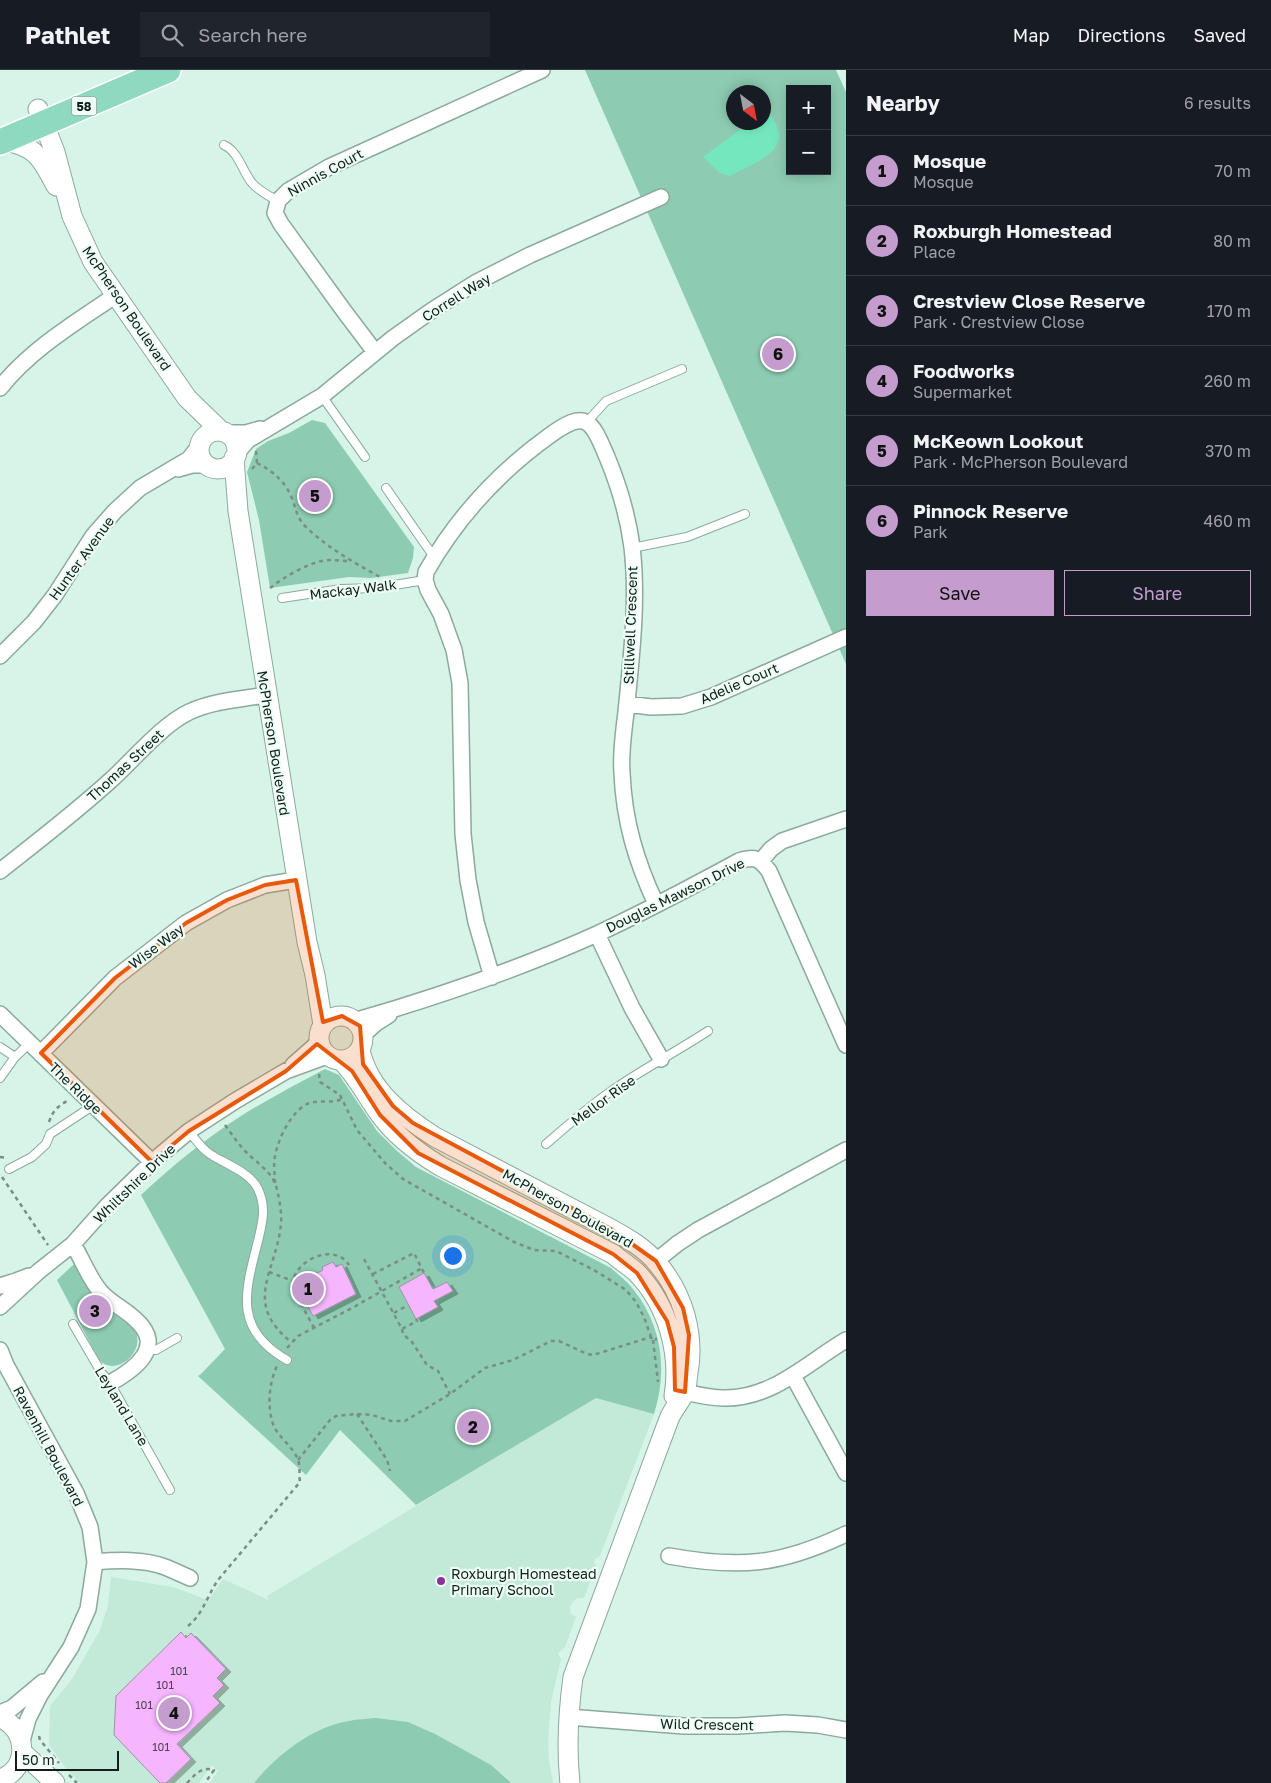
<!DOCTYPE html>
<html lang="en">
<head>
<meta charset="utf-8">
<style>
	body { margin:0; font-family:"Golos Text",sans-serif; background:#20242c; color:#f1f3f6 }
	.controls { position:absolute; right:15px; top:15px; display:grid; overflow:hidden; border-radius:0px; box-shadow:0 2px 12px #0003 }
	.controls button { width:45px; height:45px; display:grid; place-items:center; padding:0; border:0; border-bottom:1px solid #363941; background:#171b24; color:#f1f3f6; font:25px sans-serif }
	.compass { position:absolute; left:726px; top:15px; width:45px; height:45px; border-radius:50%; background:#171b24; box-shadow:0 2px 12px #0003; rotate:148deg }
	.scale { position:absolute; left:15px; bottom:12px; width:104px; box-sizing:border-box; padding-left:5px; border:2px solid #131e1a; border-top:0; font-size:14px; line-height:18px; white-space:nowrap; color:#131e1a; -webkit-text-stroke:4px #ecfef6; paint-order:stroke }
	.you { position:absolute; left:452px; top:1185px; width:18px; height:18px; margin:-12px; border:4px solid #fff; border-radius:50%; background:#1a73e8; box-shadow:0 0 0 8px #1a73e833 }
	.badge { display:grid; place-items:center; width:32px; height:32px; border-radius:50%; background:#c49ccd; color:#111; font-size:16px; font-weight:700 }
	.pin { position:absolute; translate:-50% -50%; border:2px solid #fff; box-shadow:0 1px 5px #0006 }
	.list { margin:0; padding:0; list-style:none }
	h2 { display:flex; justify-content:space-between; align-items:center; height:65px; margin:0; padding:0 20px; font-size:21px }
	h2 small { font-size:16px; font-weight:400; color:#9ea1a6 }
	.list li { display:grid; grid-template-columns:32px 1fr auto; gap:15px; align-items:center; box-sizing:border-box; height:70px; padding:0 20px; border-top:1px solid #363941 }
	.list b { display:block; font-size:19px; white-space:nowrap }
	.list p { margin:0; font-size:16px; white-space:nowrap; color:#9ea1a6 }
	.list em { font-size:16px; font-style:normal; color:#9ea1a6 }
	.actions { display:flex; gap:10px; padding:15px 20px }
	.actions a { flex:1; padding:11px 0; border:1px solid #c49ccd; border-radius:0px; text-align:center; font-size:18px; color:#c49ccd }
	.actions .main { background:#c49ccd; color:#111 }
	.icon { flex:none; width:28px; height:28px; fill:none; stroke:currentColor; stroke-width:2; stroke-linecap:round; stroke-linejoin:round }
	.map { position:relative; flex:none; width:846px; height:1713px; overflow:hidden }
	header { display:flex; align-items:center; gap:30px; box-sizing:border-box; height:70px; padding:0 25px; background:#171b24; border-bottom:1px solid #363941 }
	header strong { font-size:24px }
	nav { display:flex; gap:28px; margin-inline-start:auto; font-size:18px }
	.search { width:350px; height:45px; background:#20242c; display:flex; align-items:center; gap:12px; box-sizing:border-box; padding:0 18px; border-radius:0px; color:#9ea1a6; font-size:19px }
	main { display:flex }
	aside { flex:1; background:#171b24 }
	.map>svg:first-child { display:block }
</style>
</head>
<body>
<header>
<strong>Pathlet</strong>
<div class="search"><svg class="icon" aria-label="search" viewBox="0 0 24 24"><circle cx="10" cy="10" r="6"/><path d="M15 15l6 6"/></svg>Search here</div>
<nav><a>Map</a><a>Directions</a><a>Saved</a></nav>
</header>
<main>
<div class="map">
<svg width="846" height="1713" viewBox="0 0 846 1713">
	<defs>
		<filter id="shadow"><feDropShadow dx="5" dy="3" stdDeviation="0" flood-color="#0004"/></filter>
	</defs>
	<rect width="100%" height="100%" fill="#d6f4e7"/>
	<path fill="#c3ead9" d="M596 1327 654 1344 600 1486 596 1488 594 1492 596 1496 584 1528H578L573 1531 570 1537 571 1544 576 1547 565 1577 558 1583 561 1589 551 1632 548 1674 549 1690 553 1713H210L218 1701 212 1695 199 1713H81L67 1700 49 1675 50 1636 72 1609 100 1560 108 1535 111 1507 173 1517 208 1530 223 1509 269 1530 267 1526Z"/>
	<path fill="#8dccb3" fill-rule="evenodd" d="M585 0H836L846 22V594ZM790 19H827V101H790ZM734 22H764V52H734Z
		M312 350 325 353 414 477 413 488 408 503 371 508 349 507 270 518 259 450 247 402 256 379 268 371 289 363Z
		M325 999 339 1005 377 1061 396 1080 416 1097 611 1198C618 1205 627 1211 633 1219 662 1255 668 1300 654 1344L596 1328 416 1435 340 1360 306 1405 198 1306 201 1304 225 1279 141 1125C172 1096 205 1069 241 1046 268 1029 297 1014 325 999Z
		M74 1194 91 1221 134 1255C137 1262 138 1268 137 1275 133 1291 112 1304 99 1290L57 1210Z
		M376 1648 408 1652 435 1664 491 1695 511 1713H254C277 1685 312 1657 349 1651 357 1649 367 1649 376 1648Z"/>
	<path fill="#75e7be" d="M767 39C772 47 778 55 779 64 782 85 745 97 730 106L720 103 703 87 749 53 764 52V42Z"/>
	<path fill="#f5b5ff" stroke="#a190a4" filter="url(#shadow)" d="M333 1192 336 1197 342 1194 356 1224 313 1246 296 1214 323 1200 322 1197Z
		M424 1203 433 1219 447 1212 453 1221 434 1231 438 1237 416 1249 399 1217Z
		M181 1562 186 1568 191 1563 226 1599 217 1608 224 1615 213 1626 220 1633 177 1674 191 1689 166 1713H160L114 1665 116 1626Z"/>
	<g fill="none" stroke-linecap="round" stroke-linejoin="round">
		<g stroke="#8da99d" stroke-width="10">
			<path id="service" d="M224 75C239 82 242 101 252 113 259 121 269 126 278 131
				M322 326 365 387
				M587 352 606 331 682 299
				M386 418 434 487
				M632 478 687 467 745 444
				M282 528 341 519 376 518 425 510
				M0 977 15 987
				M0 1008 15 987 30 973
				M189 1061C195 1069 201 1078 210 1084 225 1094 250 1102 258 1119 266 1136 263 1150 259 1167 246 1219 231 1258 287 1290
				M546 1074C567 1056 587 1038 610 1022 641 1000 676 982 708 961
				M9 1099 32 1087 46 1074 50 1064 94 1035
				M73 1254 101 1302 110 1313 170 1420
				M147 1280H156L177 1268"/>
		</g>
		<g stroke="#8da99d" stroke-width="18">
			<path id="minor" d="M375 282 344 241 281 154 275 143 278 131 288 121 329 97 542 0
				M0 318C31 279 75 253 116 225
				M227 363H246L260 359
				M236 384 248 370 322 326 393 268 431 241 475 213 530 185 661 127
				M178 399 192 395H206
				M0 586 34 552 55 525 93 466 115 441 140 418 189 389 200 375
				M627 634 651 637 682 636 711 627 846 567
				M761 791 771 779 782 771 846 749
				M0 801C38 771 76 742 112 709 134 689 162 655 189 642 212 631 241 629 266 625
				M597 864 632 938 661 989
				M492 907 476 852 468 810 463 764 460 613 454 580 441 544 428 520 425 510 426 502C456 449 499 402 549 366 586 339 591 349 607 387 619 416 628 446 632 477 638 528 632 581 627 632 625 656 620 679 622 703 624 751 636 791 656 834
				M0 944 152 1092
				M354 951C437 927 519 899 597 864 646 841 693 816 739 791 755 786 759 788 769 801L846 975
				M363 965 375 954 389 945
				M41 983 115 908 186 853 227 830 265 815 296 810
				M293 995 319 972
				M73 1174C82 1189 89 1208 100 1221 110 1233 125 1239 136 1250 166 1277 134 1300 110 1313
				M656 1191 677 1174 698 1160 846 1080
				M0 1216 16 1211 29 1206
				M0 1237 39 1201 73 1174 107 1136 152 1092 189 1061 235 1031 286 1001 327 986
				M0 1280 6 1295 76 1423 90 1457 95 1492 88 1539 71 1577 40 1625 28 1649 22 1671
				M793 1306 846 1403
				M675 1320C691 1323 707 1328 724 1328 772 1329 807 1293 846 1270
				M669 1486C740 1499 781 1495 846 1464
				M95 1492C118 1490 143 1489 165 1497 173 1500 181 1504 190 1508
				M0 1643 12 1638 43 1612
				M568 1647 684 1656H738L785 1653 818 1655 846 1660"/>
		</g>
		<g stroke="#8da99d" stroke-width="21">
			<path id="tertiary" d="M38 39 55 82 72 146 93 192 187 328 221 361
				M3 71C36 75 42 89 56 116
				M199 380a19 19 0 1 1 38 0a19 19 0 1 1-38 0Z
				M234 388 238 441 307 872 315 905 323 955
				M319 968a22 22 0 1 1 44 0a22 22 0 1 1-44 0Z
				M360 980C369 1020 402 1046 435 1067L611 1159C627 1168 645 1178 657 1193 683 1223 695 1264 688 1303 687 1309 687 1316 685 1322 681 1331 673 1339 669 1349L573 1607C568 1644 566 1676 570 1713
				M341 990C357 1006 366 1025 379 1043 395 1066 417 1082 440 1096L613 1184C621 1191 630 1196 637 1203 668 1235 681 1284 674 1326
				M0 1648C28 1658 30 1700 0 1709
				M22 1682 55 1713"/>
		</g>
		<g stroke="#fff" stroke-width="28">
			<path id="primary" d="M0 72 168 0"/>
		</g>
		<path stroke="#798e85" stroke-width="2.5" stroke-dasharray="4 4" stroke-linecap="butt" d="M257 393C273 401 287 413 293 431 296 440 297 447 304 455 326 477 353 492 380 507
			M252 399 257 393 256 381
			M270 518C284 507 312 490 330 490 337 490 344 491 350 491
			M319 1004 320 1012 340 1025 357 1060 385 1093 403 1109 514 1172 534 1180 556 1181 594 1200 626 1220 636 1232 644 1247 651 1267
			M49 1052C53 1040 58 1036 69 1030
			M225 1055C232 1064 238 1074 246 1082 257 1093 271 1101 276 1116 279 1127 282 1142 281 1154 276 1203 242 1232 291 1272
			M0 1087 8 1088
			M2 1107 48 1175
			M275 1113C275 1104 273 1095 275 1086 278 1069 291 1042 307 1034 319 1029 331 1034 342 1029
			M364 1189 402 1259 417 1251 416 1249
			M269 1202 293 1211
			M373 1204 414 1183 424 1203
			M394 1243 408 1235
			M314 1258C309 1248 292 1220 293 1211 298 1188 335 1173 349 1195
			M402 1259 403 1264 412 1272 427 1295 438 1301 450 1324
			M653 1270 658 1312
			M287 1278 298 1266 354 1237 422 1198
			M357 1344 387 1390 390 1401
			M298 1390 330 1350 336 1346 357 1344 372 1345 391 1351H405L450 1324 485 1298 513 1290 551 1271H559L587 1284 593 1285 651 1267 652 1270 657 1269
			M188 1556C203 1544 207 1526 218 1510L300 1412C299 1406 300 1399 299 1393 295 1377 278 1368 273 1354 267 1336 269 1313 277 1296
			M39 1666 40 1670 59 1693
			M69 1705 77 1713
			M187 1713C195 1705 201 1696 214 1700L205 1713"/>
		<use href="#service" stroke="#fff" stroke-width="8"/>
		<use href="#minor" stroke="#fff" stroke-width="15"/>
		<use href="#tertiary" stroke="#fff" stroke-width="19"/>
		<use href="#primary" stroke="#8fd9c1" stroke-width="25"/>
	</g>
	<path fill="#e8590c" fill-opacity="0.2" stroke="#e8590c" stroke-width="4" stroke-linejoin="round" d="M296 810 323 952 342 946 360 956 363 994 393 1036 413 1053 611 1159 656 1191 683 1238 689 1265 685 1322 675 1320 674 1277 667 1251 637 1203 613 1184 418 1083 380 1045 352 1001 317 974 286 1001 189 1061 152 1092 41 983 115 908 186 853 227 830 265 815Z"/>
	<circle fill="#8c319b" stroke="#ecfef6" stroke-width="2" cx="441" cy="1511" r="5"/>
	<g text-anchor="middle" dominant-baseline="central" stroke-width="4.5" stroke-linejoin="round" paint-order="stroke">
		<g font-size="11" fill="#4c4453">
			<text x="179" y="1600">101</text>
			<text x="165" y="1614">101</text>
			<text x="144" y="1634">101</text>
			<text x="161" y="1676">101</text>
		</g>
		<rect fill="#ecfef6" stroke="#54615c" stroke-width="1" x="71.5" y="26.5" width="25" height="19" rx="4"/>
		<g font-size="12" font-weight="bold" fill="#131e1a">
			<text x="84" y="36">58</text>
		</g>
		<g font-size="14" fill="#131e1a" stroke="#ecfef6">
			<text transform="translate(325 102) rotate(-29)">Ninnis Court</text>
			<text transform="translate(456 227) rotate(-32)">Correll Way</text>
			<text transform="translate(127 238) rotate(56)">McPherson Boulevard</text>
			<text transform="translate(81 488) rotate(-54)">Hunter Avenue</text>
			<text transform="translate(353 519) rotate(-7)">Mackay Walk</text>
			<text transform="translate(630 555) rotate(-88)">Stillwell Crescent</text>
			<text transform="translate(739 613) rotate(-23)">Adelie Court</text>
			<text transform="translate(274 673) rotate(81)">McPherson Boulevard</text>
			<text transform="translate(125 695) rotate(-43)">Thomas Street</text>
			<text transform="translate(675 825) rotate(-26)">Douglas Mawson Drive</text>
			<text transform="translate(156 876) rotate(-37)">Wise Way</text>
			<text transform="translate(76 1018) rotate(44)">The Ridge</text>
			<text transform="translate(603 1030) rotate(-36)">Mellor Rise</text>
			<text transform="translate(134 1113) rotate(-44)">Whiltshire Drive</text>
			<text transform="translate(568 1138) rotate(29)">McPherson Boulevard</text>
			<text transform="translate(122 1336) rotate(59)">Leyland Lane</text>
			<text transform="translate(49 1376) rotate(62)">Ravenhill Boulevard</text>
			<text transform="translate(707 1654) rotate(1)">Wild Crescent</text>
		</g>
		<g font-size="14" fill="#131e1a" stroke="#ecfef6" text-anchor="start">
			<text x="451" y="1503">Roxburgh Homestead<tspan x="451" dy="16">Primary School</tspan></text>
		</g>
	</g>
</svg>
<div class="controls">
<button>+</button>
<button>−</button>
</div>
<svg class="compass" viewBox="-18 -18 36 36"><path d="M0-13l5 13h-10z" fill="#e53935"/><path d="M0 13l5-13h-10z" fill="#9ea1a6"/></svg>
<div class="scale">50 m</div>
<div class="you"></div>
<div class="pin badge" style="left:308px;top:1219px">1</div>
<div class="pin badge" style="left:473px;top:1357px">2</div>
<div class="pin badge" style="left:95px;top:1241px">3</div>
<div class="pin badge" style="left:174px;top:1643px">4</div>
<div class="pin badge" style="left:315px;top:426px">5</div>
<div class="pin badge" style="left:778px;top:284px">6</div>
</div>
<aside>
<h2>Nearby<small>6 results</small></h2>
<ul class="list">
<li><span class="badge">1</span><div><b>Mosque</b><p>Mosque</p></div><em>70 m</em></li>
<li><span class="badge">2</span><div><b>Roxburgh Homestead</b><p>Place</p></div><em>80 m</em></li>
<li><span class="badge">3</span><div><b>Crestview Close Reserve</b><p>Park · Crestview Close</p></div><em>170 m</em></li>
<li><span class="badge">4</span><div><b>Foodworks</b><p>Supermarket</p></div><em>260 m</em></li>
<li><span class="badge">5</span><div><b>McKeown Lookout</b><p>Park · McPherson Boulevard</p></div><em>370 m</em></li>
<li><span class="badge">6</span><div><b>Pinnock Reserve</b><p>Park</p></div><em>460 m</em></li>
</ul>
<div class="actions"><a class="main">Save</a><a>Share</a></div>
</aside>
</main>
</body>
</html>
